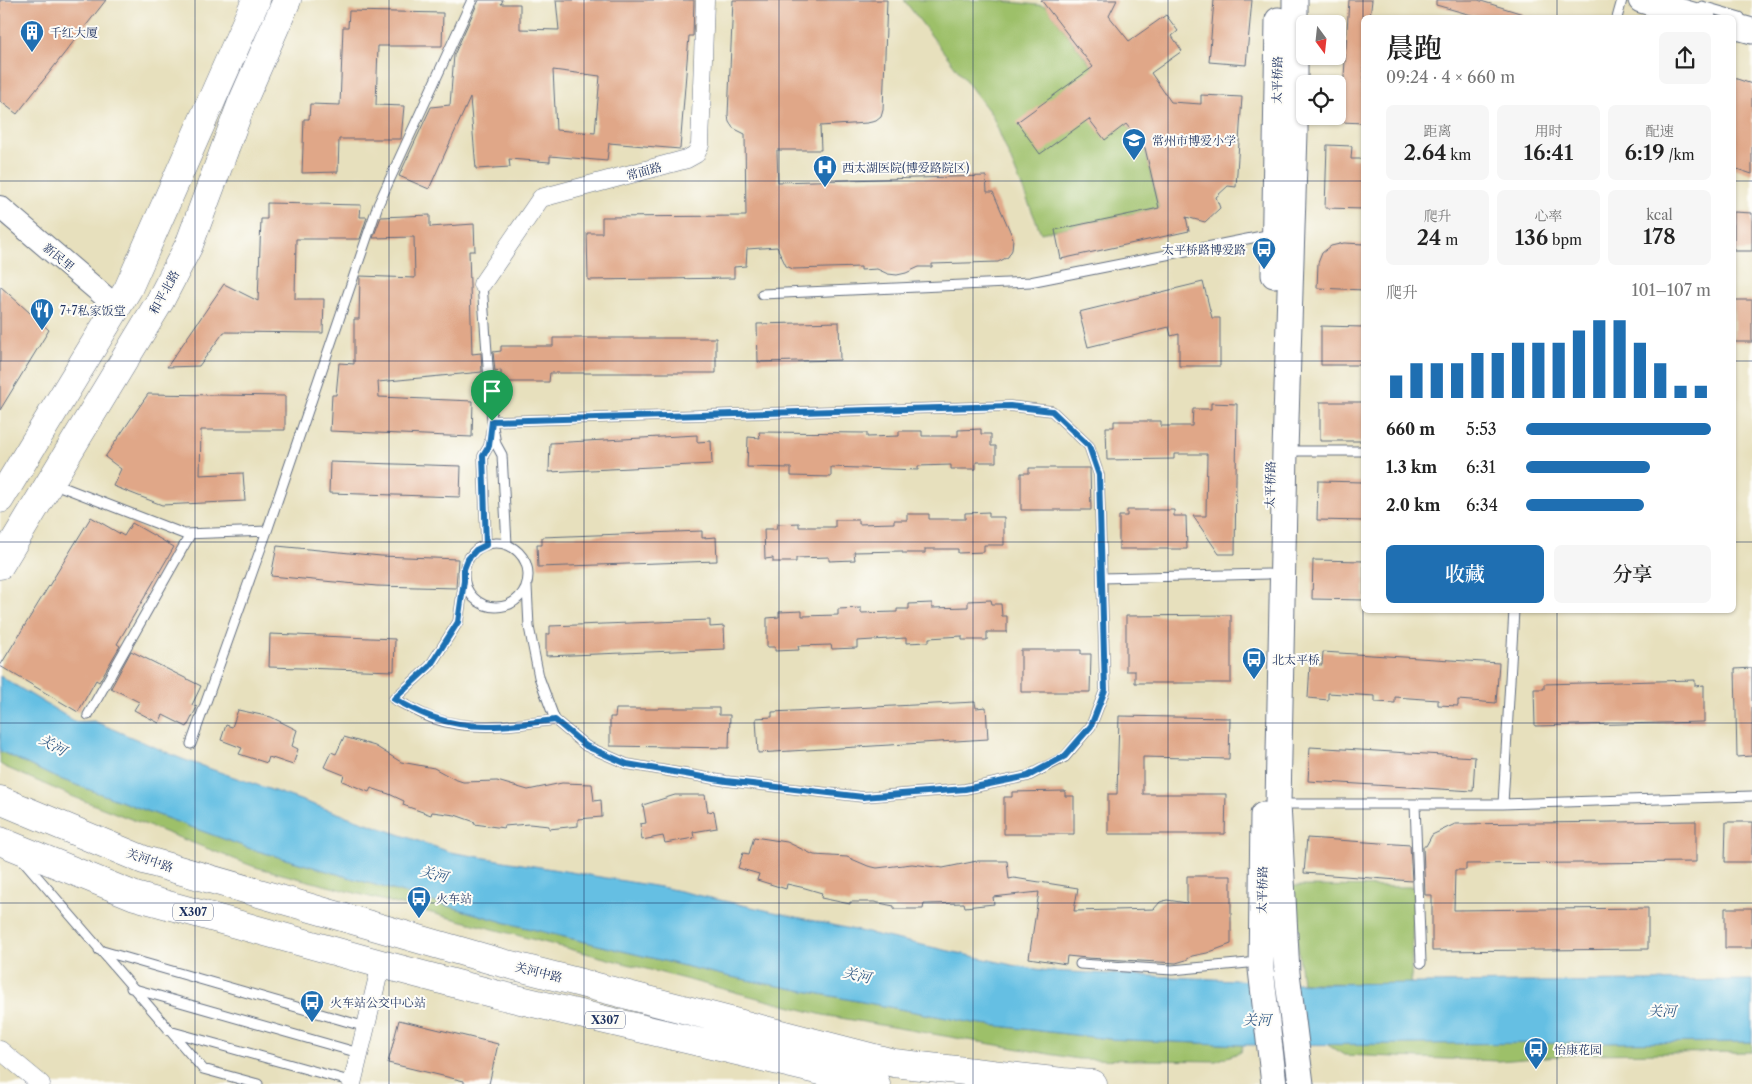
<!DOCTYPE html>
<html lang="zh">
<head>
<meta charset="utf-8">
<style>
	:root { --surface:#fff; --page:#f6f6f6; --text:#222; --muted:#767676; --accent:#1f6fb2 }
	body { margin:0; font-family:"Libre Caslon Text","Noto Serif SC",serif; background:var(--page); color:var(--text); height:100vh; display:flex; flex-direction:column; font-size:19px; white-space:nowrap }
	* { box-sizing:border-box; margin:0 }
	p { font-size:16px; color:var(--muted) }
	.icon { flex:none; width:28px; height:28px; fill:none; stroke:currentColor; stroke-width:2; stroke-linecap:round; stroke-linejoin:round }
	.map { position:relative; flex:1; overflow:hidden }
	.sheet { position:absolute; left:1361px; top:15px; width:375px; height:598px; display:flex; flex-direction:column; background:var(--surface); border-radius:8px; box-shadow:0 1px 4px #0004 }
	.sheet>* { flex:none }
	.needle { width:32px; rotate:165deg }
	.tools { position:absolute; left:1296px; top:15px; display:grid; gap:10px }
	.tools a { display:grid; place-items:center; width:50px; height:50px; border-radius:8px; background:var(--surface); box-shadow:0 1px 4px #0004; font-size:25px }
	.pin { position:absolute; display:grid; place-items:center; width:42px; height:42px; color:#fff; margin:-51px -21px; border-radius:50% 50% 50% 0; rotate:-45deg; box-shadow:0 0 5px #0007 }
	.pin .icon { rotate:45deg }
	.round { display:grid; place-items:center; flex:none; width:52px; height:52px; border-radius:8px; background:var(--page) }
	.overview { display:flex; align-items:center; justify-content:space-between; height:85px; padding:0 25px }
	h1 { font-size:28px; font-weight:600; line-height:38px }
	.metrics { display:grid; grid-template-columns:repeat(3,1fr); gap:8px; height:85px; padding:5px 25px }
	.metrics div { display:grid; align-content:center; border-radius:8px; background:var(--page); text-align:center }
	.metrics b { font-size:21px; font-weight:600 }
	.metrics small { font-size:14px; font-weight:400 }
	.metrics p { font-size:14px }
	.chart { height:140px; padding:10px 25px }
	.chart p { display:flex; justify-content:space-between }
	.chart svg { width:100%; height:90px; margin-top:5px; stroke:var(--accent); stroke-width:6 }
	.button { display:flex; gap:10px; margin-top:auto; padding:10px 25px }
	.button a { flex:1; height:58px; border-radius:8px; background:var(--accent); color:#fff; font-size:20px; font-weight:600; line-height:58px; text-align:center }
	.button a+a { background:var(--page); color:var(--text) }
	ul { padding:0 25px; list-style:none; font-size:16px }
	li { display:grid; grid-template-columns:80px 60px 1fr; align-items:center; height:38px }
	li i { height:12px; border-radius:6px; background:var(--accent) }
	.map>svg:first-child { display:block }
	.green { fill:#9dc069; stroke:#5c7864 }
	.water { fill:#65bfe3; stroke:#4077a0 }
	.building { fill:#e0a788; fill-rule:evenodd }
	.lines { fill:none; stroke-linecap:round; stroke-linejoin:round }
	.service-casing { stroke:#626d7f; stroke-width:11 }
	.minor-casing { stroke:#626d7f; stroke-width:19 }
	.tertiary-casing { stroke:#626d7f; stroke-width:24 }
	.secondary-casing { stroke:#626d7f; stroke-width:27 }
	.primary-casing { stroke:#626d7f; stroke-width:29 }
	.service { stroke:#fff; stroke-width:9 }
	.minor { stroke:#fff; stroke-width:18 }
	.tertiary { stroke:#fff; stroke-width:22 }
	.secondary { stroke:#fff; stroke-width:25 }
	.primary { stroke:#fff; stroke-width:28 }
	.route-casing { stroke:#fff; stroke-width:10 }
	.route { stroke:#1f6fb2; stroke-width:6 }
	.grid { fill:none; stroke:#1b2f5e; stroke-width:1; stroke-opacity:0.55 }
	.labels { text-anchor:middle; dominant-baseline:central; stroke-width:4; stroke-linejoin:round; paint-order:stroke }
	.shield { fill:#fdfcf7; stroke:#5f6c8c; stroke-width:1 }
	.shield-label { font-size:11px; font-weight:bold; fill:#1b2f5e }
	.poi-label { font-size:12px; fill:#1b2f5e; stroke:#fdfcf7; text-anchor:start }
	.street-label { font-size:12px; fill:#1b2f5e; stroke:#fdfcf7 }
	.water-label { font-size:14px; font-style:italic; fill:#315a86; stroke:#fdfcf7 }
</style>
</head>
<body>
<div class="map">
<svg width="1752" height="1084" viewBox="0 0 1752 1084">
	<rect width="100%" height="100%" fill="#fdfcf7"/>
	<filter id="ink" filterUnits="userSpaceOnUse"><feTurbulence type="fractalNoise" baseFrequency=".02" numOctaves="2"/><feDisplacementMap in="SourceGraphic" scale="10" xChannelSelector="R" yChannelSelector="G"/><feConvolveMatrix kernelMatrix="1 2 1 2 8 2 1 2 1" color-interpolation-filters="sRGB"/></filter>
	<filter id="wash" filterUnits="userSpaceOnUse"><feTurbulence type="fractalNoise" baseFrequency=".0096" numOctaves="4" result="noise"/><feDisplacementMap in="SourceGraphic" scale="20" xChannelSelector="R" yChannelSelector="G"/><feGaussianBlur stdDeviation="1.12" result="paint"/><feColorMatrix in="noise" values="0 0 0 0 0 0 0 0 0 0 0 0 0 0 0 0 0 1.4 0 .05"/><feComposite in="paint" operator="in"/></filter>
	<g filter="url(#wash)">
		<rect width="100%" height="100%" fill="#e7e0bd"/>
		<path class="green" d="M904 0H994L1046 6 1093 68 1126 124 1145 148 1159 208 1041 233 992 115Z
			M0 751 52 776 251 849 507 923 726 976 973 1023 1109 1039 1243 1045 1241 1052 1216 1061 1078 1059 823 1015 255 867 74 797 5 767 0 764Z
			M1291 886 1414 887 1411 984 1302 983Z
			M1752 1042V1052L1583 1054 1499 1061 1344 1055 1326 1044Z"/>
		<path class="water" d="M0 676 76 722 94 721 182 759 450 852 666 888 1012 965 1048 971 1317 984 1752 980V1042L1243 1045 1109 1039 973 1023 726 976 507 923 251 849 52 776 0 751Z"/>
		<g id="blocks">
			<path class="building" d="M0 0H106L17 114 0 101Z
				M479 0H503L501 4H520V29L559 30 556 0H694L693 36H689L680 149 609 143 607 161 550 156V162L509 159 510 167 476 169 470 98 429 189 399 176 431 107 450 105 454 55ZM553 70 600 76 595 133 556 130Z
				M733 0H887L883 110 881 117 876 121 867 123 820 126 821 150H777L778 182 986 176 987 192H993L1013 238 1012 250 1008 257 998 262 932 264V267H919L906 273 897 275 888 274 877 269 861 270V267L793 269 786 266 777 247 747 249 746 266 734 267V278L588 280 587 233H602V217L746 216 745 134 733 128 729 122 728 115Z
				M1041 0H1117L1109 16 1129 41 1166 15 1178 31 1172 36 1182 51 1151 73 1171 102 1201 104V95L1242 97 1236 187 1228 186 1216 197 1220 208 1205 222 1186 217 1189 231 1061 259 1055 230 1159 208 1145 148 1126 124 1105 140 1089 119 1040 154 1017 122 1093 67Z
				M1214 0H1252L1246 65 1209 62Z
				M1349 0H1372L1370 18H1364V123L1341 122Z
				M1436 0H1478L1523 14V18H1482L1436 5Z
				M349 11 443 13 442 46H378L376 105 404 106 401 139H339L338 172 302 173 304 119H309L310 104 340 105 343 27H348Z
				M1734 78 1752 84V174L1734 168Z
				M1327 145 1352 146 1351 159H1364V209L1325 208Z
				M267 203 361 205 360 217H367L360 239H296L295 299H324L323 333 224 332 199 366 167 367 224 284 258 301 261 219H267Z
				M1734 212 1752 213V251H1734Z
				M430 215V227L474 224 475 251H469L472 354 481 353 482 372 378 382 379 397 473 401 472 437 330 431 332 395H336L339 363 354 364V319H359L360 276 415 278 414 237 373 238 381 217Z
				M1344 243 1364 244V290L1317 288 1318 263 1322 253 1331 246Z
				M1203 282 1212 318H1220V366H1179V334L1171 336 1169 327 1088 347 1079 312Z
				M0 286 49 330 0 410Z
				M1734 300H1752V342H1734Z
				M839 322 840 360 758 362 757 324Z
				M1321 326 1364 327V365H1321Z
				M553 338H716V373H550L549 382H501V370L495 371 493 352 501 351V346H553Z
				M148 394 285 396V430H201L200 475 243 473 245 501 162 505 113 486 121 469 105 457Z
				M1320 402H1364V441H1320Z
				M1211 403 1237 404 1235 554H1219L1193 516H1206L1207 454H1174V459L1107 460 1106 427H1114V421H1161V426H1192L1193 409H1211Z
				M981 429V434H991V446H996V462H976V469H951V465L918 466V470L831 467V477L791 476V468L747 467 748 437 760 438 759 432 867 433V437L899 436V431H922V436H958V430Z
				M697 435V442L711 441 712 464 549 472 550 443Z
				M330 462 461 466 460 497 329 493Z
				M1029 468H1090L1091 510H1021V473H1029Z
				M1318 481 1364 482V521L1317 520Z
				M1127 510H1174V516H1186L1187 549H1119V516H1127Z
				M989 512V517H1004V545H984V552L958 553V549H925V553H902V551L854 552 855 560 829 561V557L796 558V562H773V558L765 559 764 529H776L777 524 799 523V527H835V520H859V524L894 523V520H907V514H929V519H965V513Z
				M91 517 124 536 132 523 174 547 117 644 120 646 99 682 96 680 78 712 0 666Z
				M702 531V538L716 537 717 561 538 567 537 545H542V537Z
				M277 546 381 556 458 559 456 588 377 586 271 576Z
				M1313 560 1364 561V600L1312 599Z
				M991 600 992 604H1001L1002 616H1007V632H987V640H962V636L929 638V642L906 643V638L857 641V648L832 649 831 645 798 646 799 650 775 651V647H767V618L779 617V612L802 611V616L838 615V609L861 608V613L897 612V609H909V604L932 603V608L968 607V601Z
				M1231 615V683H1135V671H1126V616Z
				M710 620V627L724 626 725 649 546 656V634H550V626Z
				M270 634 395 639 394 671 269 667Z
				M1021 650H1081V654H1091L1090 692H1021Z
				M131 651 201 686 192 705 197 707 187 727 163 715 159 723 134 710 139 702 111 688Z
				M1323 652 1499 663 1496 703 1458 700V706L1438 705V700L1395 697V703L1375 702V696L1328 693V700L1308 698 1310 664 1322 665Z
				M1752 668V756L1737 757 1735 669Z
				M1695 680V686L1704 685V722L1535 726 1534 689H1544V684Z
				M975 702 976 708 986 707 988 739 758 753 756 718 772 717V712Z
				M659 708H719V715H730L729 748 610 746V717H615L616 709H659Z
				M238 710 271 717 297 730 292 746 298 749 293 765 269 757 267 763 239 754 242 748 221 740 226 725 232 727Z
				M1119 716 1230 718 1229 759 1143 757V794H1226L1225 834H1108V794H1117Z
				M344 737 375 746 401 762 434 768 454 779 463 782 497 781 528 790 562 783 592 784 594 801 601 800 602 817 578 819V826L549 829V826L529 824 504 826V828L474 824 475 822 455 815 432 812 431 815 403 805 404 801 389 794 371 788 369 792 342 781 344 775 324 767 331 752 336 754Z
				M1310 747 1475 757 1473 791 1308 781Z
				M1065 791V796H1074V834H1004V797H1012V792Z
				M675 795H705L708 812 714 811 717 828 693 832 694 838 665 843 663 836 642 840 640 824 646 823 643 805Z
				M1696 821V862L1466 864V870H1455L1454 910 1648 908V949L1432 951V895H1425L1423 846H1426L1432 835 1455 824Z
				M1726 822H1752V862H1725Z
				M754 837 787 842 814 855 847 857 868 866 877 868 912 864 943 868 977 861H1007L1009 879 1014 878 1078 888 1074 911 1154 909 1160 902 1167 900 1187 903V876H1231V944L1207 953 1192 956 1186 960 1176 963 1087 958 1067 956 1066 964 1029 958 1039 892 993 897 994 904 965 907 964 903 924 904 923 909H894V906L874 902H850V904L821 898 822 893 805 888 787 884 786 889 757 880 759 874 738 868 743 853 749 854Z
				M1307 838 1410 845 1412 881 1304 873Z
				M1725 908H1752V948H1725Z
				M399 1020 498 1044 489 1084H464V1081L388 1063Z"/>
		</g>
	</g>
	<g filter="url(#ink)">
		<use href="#blocks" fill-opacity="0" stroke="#626d7f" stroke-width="1"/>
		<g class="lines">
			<g class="service-casing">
				<path id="service" d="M1702 6 1740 17
					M1617 18 1622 0
					M482 284 492 421 496 444 502 455 507 544
					M762 294 1030 282 1272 234
					M492 421 1010 406 1052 411 1089 446 1099 475 1105 690 1091 726 1065 757 1028 776 965 789 863 797 726 781 627 764 586 746 555 720 539 677 529 627 527 586
					M1287 451H1364
					M52 483 184 534 267 531
					M464 575a32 32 0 1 1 64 0a32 32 0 1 1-64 0Z
					M486 545 483 456 489 446 491 431
					M1102 578 1268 574
					M464 581 458 622 430 666 394 699C406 705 419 713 432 718 472 732 515 725 555 720
					M88 715 190 535
					M191 744 267 531 378 205 472 0
					M1280 804H1503L1752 796
					M1415 804 1421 963
					M1503 804 1514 610
					M22 859 203 1069 258 1084
					M99 950 366 1027
					M1080 964 1172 970 1259 962
					M131 988 359 1053
					M169 1031 353 1082"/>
			</g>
			<g class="minor-casing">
				<path id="minor" d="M482 284 541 198 687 159 696 154 700 145 705 0
					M0 1050 41 1084
					M352 1084 381 964"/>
			</g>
			<g class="tertiary-casing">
				<path id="tertiary" d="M0 207 117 307"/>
			</g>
			<g class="secondary-casing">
				<path id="secondary" d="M1295 0V132L1285 451 1278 804 1287 973 1301 1084
					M1641 0 1703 18
					M1734 26 1752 31
					M1274 275 1278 20
					M1263 815 1261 969 1274 1084"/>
			</g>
			<g class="primary-casing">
				<path id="primary" d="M0 499 128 289 256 0
					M0 565 160 301 189 245 241 105 287 0
					M0 800 144 860 495 961 894 1063 1063 1082 1093 1084
					M0 841 135 896 381 964 495 994 876 1084"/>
			</g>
			<use href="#service" class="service"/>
			<use href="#minor" class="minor"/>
			<use href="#tertiary" class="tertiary"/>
			<use href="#secondary" class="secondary"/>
			<use href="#primary" class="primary"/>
		</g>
	</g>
	<g class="lines" filter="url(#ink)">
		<g class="route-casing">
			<path id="route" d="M1010 406 1052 411 1089 446 1099 475 1105 690 1091 726 1065 756 1028 776 965 789 863 797 726 781 627 764 586 746 555 720C515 725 472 732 432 717 419 713 406 705 394 699L430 666 458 622 464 581V569L468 559 476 550 486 545 483 456 489 446 492 421Z"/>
		</g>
		<use href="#route" class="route"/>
	</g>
	<path class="grid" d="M195 0V1084M389 0V1084M584 0V1084M779 0V1084M973 0V1084M1168 0V1084M1363 0V1084M1557 0V18M0 181H1364M1734 181H1752M0 361H1364M1734 361H1752M0 542H1364M1734 542H1752M1557 610V1084M0 723H1752M0 903H1752"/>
	<defs>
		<g id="building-pin" transform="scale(1.25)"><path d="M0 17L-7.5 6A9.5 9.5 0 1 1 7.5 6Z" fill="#1f6fb2" stroke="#fdfcf7"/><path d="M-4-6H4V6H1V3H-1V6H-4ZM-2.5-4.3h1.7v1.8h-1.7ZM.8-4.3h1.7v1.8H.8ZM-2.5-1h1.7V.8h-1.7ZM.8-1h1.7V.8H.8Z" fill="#fff"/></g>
		<g id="school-pin" transform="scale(1.25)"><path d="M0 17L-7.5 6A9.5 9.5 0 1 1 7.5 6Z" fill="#1f6fb2" stroke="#fdfcf7"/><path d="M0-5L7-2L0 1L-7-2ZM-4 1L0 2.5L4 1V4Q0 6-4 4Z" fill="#fff"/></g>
		<g id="hospital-pin" transform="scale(1.25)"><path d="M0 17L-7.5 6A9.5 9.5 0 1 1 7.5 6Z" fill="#1f6fb2" stroke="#fdfcf7"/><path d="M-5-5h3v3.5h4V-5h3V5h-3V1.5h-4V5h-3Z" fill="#fff"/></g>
		<g id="bus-pin" transform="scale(1.25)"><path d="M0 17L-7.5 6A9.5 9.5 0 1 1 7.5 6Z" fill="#1f6fb2" stroke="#fdfcf7"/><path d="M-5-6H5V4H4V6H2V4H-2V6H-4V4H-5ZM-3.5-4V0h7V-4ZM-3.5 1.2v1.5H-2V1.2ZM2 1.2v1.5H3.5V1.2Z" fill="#fff"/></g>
		<g id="restaurant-pin" transform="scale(1.25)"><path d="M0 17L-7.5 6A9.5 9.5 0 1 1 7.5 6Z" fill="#1f6fb2" stroke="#fdfcf7"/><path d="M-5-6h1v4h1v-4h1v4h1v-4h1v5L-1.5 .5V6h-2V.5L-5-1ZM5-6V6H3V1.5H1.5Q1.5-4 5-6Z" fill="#fff"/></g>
	</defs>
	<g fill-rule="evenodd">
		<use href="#building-pin" x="32" y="32"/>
		<use href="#school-pin" x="1134" y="140"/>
		<use href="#hospital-pin" x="825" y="167"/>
		<use href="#bus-pin" x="1264" y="249"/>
		<use href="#restaurant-pin" x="42" y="310"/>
		<use href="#bus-pin" x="1254" y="659"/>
		<use href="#bus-pin" x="419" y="898"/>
		<use href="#bus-pin" x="312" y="1002"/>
		<use href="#bus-pin" x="1536" y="1049"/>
	</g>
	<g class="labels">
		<g class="shield">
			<rect x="173" y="903.5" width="40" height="17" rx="4"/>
			<rect x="585" y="1011.5" width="40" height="17" rx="4"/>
		</g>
		<g class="shield-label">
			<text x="193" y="912">X307</text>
			<text x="605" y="1020">X307</text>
		</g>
		<g class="poi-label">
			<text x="50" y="32">千红大厦</text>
			<text x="1152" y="140">常州市博爱小学</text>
			<text x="842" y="167">西太湖医院(博爱路院区)</text>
			<text x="1246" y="249" text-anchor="end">太平桥路博爱路</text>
			<text x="60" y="310">7+7私家饭堂</text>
			<text x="1272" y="659">北太平桥</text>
			<text x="436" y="898">火车站</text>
			<text x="330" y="1002">火车站公交中心站</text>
			<text x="1554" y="1049">怡康花园</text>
		</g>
		<g class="street-label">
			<text transform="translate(1277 80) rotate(-89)">太平桥路</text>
			<text transform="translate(644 171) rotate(-15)">常面路</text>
			<text transform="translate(59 257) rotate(40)">新民里</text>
			<text transform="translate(164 292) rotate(-61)">和平北路</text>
			<text transform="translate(1270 485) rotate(-89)">太平桥路</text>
			<text transform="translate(150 860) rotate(19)">关河中路</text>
			<text transform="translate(1262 890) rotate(-89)">太平桥路</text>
			<text transform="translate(539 972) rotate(14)">关河中路</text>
		</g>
		<g class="water-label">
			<text transform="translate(53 745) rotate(29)">关河</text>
			<text transform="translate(434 874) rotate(14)">关河</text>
			<text transform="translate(857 975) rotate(12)">关河</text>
			<text transform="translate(1662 1011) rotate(1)">关河</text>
			<text x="1257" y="1020">关河</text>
		</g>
	</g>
</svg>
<div class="tools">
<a><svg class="needle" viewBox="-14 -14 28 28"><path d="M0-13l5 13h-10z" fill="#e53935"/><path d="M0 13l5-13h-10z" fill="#767676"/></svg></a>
<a><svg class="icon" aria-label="locate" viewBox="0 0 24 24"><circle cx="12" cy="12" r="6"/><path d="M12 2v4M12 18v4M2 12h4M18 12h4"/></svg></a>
</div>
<div class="pin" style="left:492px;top:421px;background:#1e9e55"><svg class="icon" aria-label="arrive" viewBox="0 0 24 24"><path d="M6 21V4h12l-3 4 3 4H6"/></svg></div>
<section class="sheet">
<div class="overview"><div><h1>晨跑</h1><p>09:24 · 4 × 660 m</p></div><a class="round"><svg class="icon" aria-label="share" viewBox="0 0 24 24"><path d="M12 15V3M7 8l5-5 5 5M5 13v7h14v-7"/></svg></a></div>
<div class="metrics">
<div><p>距离</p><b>2.64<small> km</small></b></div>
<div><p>用时</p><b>16:41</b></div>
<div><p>配速</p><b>6:19<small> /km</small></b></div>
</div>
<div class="metrics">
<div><p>爬升</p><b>24<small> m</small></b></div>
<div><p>心率</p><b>136<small> bpm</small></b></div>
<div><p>kcal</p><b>178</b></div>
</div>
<div class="chart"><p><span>爬升</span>101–107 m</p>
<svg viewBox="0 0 160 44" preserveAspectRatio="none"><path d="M5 44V33M15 44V27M25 44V27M35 44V27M45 44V22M55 44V22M65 44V17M75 44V17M85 44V17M95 44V11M105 44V6M115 44V6M125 44V17M135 44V27M145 44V38M155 44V38"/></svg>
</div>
<ul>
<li><b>660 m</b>5:53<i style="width:100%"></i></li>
<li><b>1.3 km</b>6:31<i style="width:67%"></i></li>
<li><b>2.0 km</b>6:34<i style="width:64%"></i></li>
</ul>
<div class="button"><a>收藏</a><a>分享</a></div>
</section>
</div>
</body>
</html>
